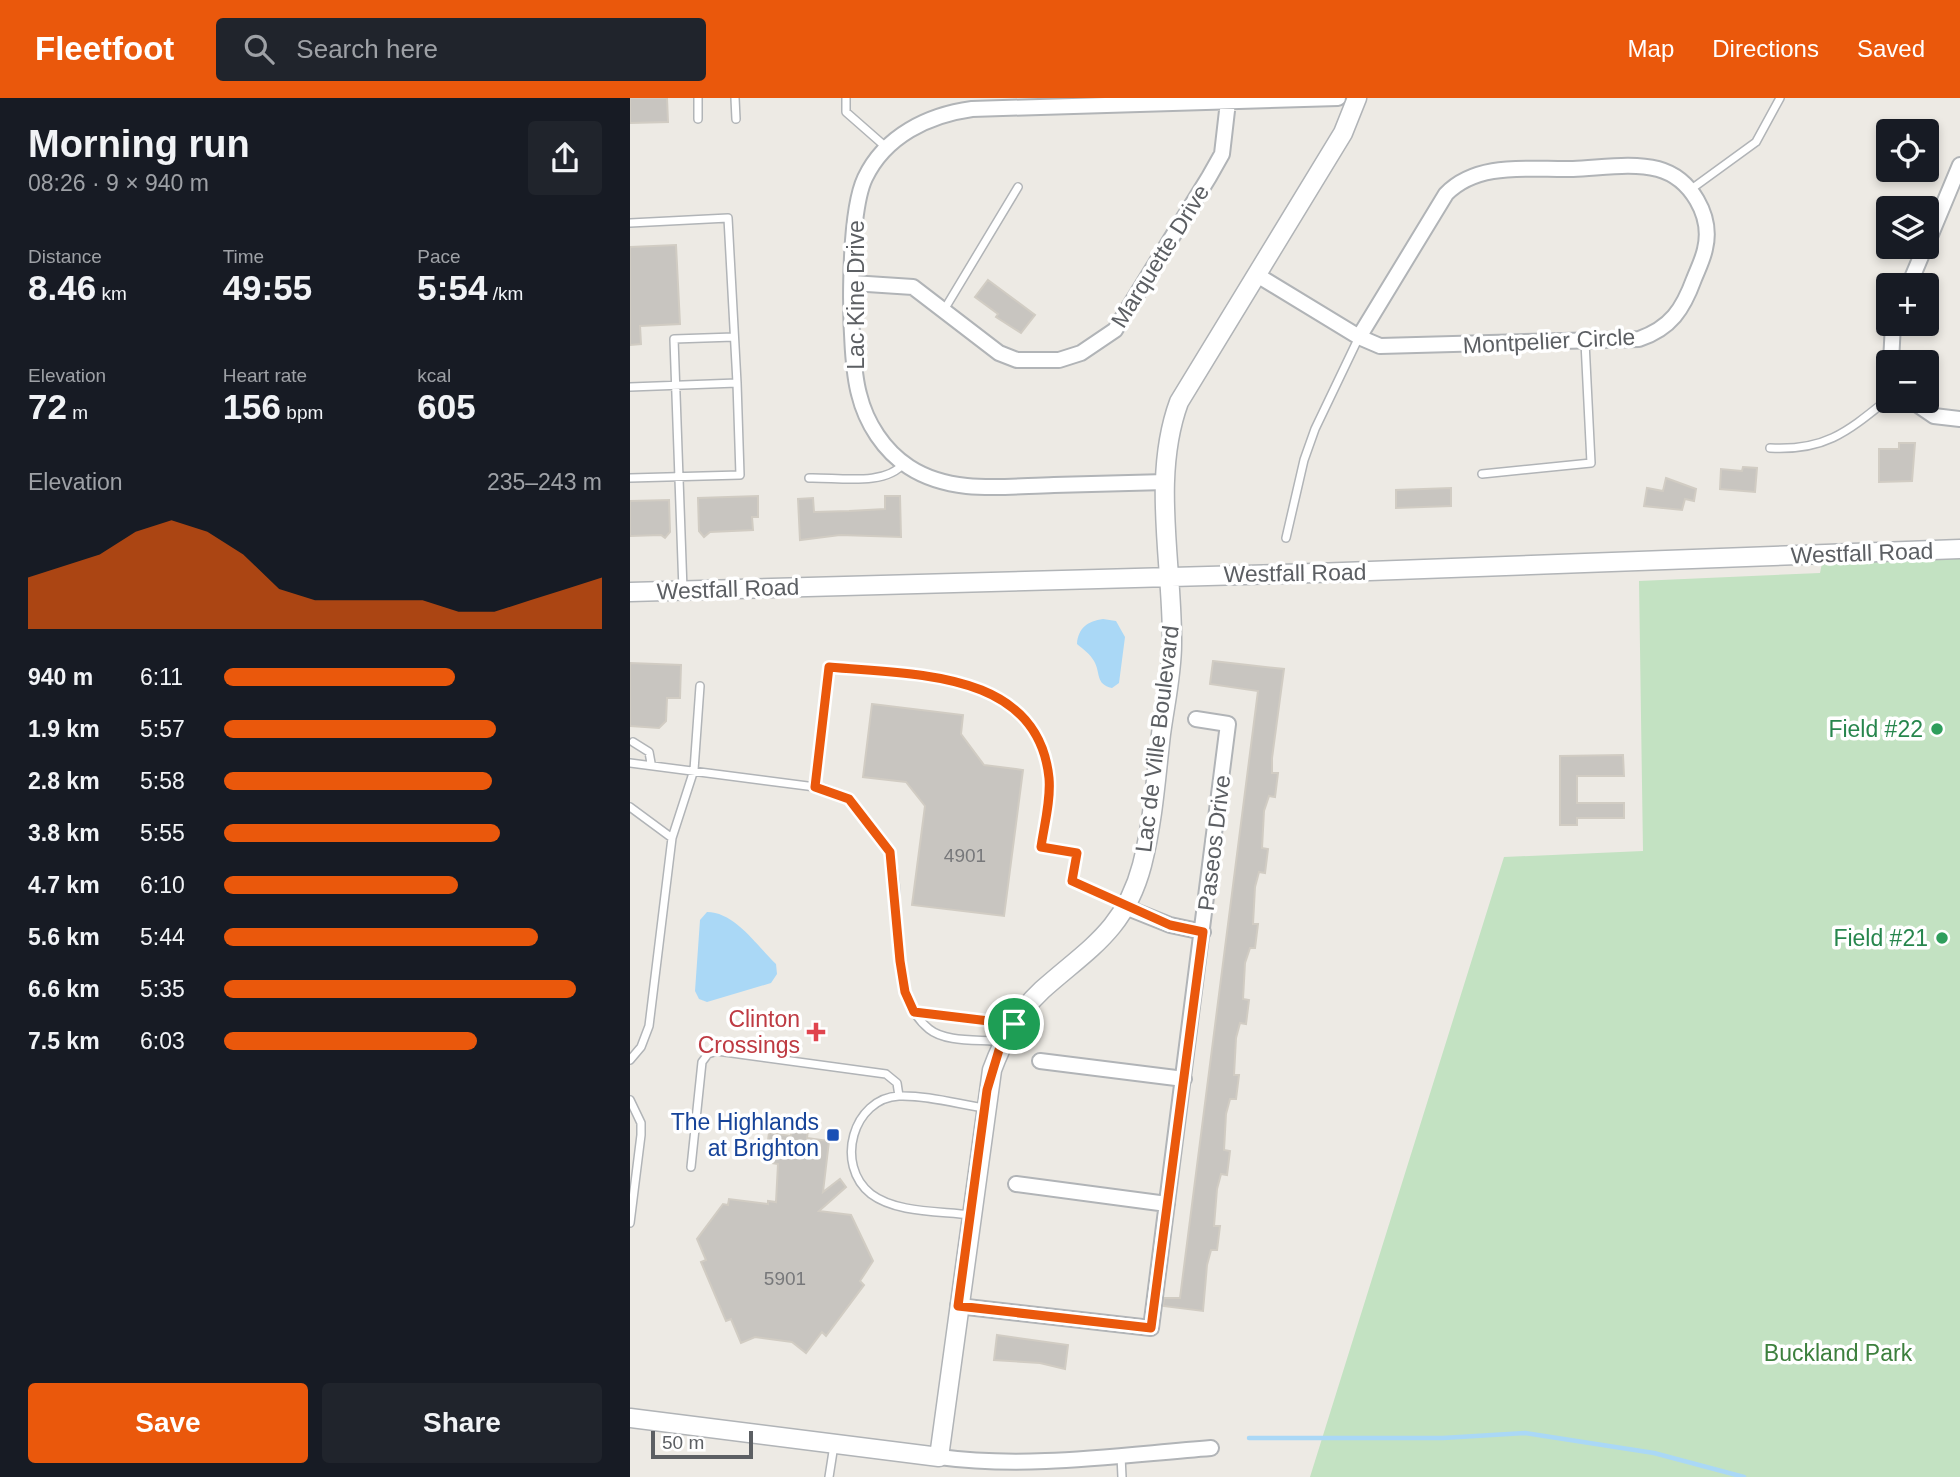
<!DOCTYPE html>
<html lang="en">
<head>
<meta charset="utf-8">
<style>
	:root { --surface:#171b24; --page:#20242c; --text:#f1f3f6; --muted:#9ea1a6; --accent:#ea580c }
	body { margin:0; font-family:Arial,sans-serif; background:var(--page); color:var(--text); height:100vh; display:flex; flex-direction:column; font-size:26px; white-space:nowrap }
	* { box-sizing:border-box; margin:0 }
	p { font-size:23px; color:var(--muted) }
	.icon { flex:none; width:38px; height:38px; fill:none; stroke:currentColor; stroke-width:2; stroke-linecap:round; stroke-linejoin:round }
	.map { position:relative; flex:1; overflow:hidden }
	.panel { display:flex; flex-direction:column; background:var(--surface); width:630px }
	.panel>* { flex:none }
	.controls { position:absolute; left:1246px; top:21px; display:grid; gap:14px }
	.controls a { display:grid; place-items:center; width:63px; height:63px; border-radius:7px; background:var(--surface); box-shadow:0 4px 10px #0003; font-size:35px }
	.scale { position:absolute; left:21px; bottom:18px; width:102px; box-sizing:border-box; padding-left:7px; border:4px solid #5c5f63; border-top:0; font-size:19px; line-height:24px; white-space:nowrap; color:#5c5f63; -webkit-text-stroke:5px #fff; paint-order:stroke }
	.pin { position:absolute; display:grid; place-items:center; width:60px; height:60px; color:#fff; margin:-30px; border:4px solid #fff; border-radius:50%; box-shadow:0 2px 7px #0007 }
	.round { display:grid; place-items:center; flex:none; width:74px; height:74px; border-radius:7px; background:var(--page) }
	.summary { display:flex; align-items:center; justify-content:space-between; height:119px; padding:0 28px }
	h1 { font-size:38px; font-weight:700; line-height:52px }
	.stats { display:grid; grid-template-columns:repeat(3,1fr); gap:10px; height:119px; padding:7px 28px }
	.stats div { display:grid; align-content:center }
	.stats b { font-size:35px; font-weight:700 }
	.stats small { font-size:19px; font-weight:400 }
	.stats p { font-size:19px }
	.chart { height:196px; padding:14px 28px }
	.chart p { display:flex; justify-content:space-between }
	.chart svg { width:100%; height:126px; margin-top:7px; fill:var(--accent); opacity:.7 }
	.button { display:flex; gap:14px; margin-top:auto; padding:14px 28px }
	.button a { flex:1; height:80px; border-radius:7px; background:var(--accent); color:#fff; font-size:28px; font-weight:700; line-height:80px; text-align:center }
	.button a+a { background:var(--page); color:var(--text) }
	ul { padding:0 28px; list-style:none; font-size:23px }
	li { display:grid; grid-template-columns:112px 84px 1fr; align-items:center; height:52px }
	li i { height:18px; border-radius:9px; background:var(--accent) }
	header { display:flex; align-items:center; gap:42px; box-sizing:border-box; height:98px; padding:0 35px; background:var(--accent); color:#fff }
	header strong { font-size:33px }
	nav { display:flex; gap:38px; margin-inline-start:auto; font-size:24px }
	.search { width:490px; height:63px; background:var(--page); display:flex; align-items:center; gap:18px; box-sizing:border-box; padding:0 24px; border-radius:7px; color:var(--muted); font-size:26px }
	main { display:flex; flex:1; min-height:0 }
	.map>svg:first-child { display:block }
	.green { fill:#c3e2c2 }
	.water { fill:#aad8f6 }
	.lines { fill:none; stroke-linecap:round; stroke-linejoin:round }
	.stream { stroke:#aad8f6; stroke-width:4.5 }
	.building { fill:#c8c5c0; stroke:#d1ccc3; stroke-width:2 }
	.service-casing { stroke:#b1b4b7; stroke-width:10 }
	.minor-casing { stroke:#b1b4b7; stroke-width:18 }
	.tertiary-casing { stroke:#b1b4b7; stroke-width:21 }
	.service { stroke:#fff; stroke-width:7 }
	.minor { stroke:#fff; stroke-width:14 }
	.tertiary { stroke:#fff; stroke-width:18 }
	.route-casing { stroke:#fff; stroke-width:14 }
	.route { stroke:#ea580c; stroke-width:9 }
	.leisure-dot { fill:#2e9e5b; stroke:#fff; stroke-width:2.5 }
	.health-dot { fill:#e0444e; stroke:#fff; stroke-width:2.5 }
	.transit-dot { fill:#1a4fb4; stroke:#fff; stroke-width:2.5 }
	.labels { text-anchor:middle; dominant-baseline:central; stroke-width:7; stroke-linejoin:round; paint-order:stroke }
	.number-label { font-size:19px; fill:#77787a }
	.street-label { font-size:23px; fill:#5c5f63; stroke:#fff }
	.leisure-label { font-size:23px; fill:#27864d; stroke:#fff; text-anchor:end }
	.health-label { font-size:23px; fill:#be3a42; stroke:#fff; text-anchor:end }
	.transit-label { font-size:23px; fill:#164399; stroke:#fff; text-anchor:end }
	.park-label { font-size:23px; fill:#3d803e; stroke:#fff }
</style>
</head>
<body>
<header>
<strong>Fleetfoot</strong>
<div class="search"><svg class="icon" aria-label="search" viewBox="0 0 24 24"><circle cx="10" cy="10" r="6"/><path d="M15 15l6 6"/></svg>Search here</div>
<nav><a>Map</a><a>Directions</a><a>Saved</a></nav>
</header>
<main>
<section class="panel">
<div class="summary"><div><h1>Morning run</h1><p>08:26 · 9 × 940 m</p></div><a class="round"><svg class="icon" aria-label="share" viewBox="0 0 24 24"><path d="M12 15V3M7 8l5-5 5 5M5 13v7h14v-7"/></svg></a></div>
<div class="stats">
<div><p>Distance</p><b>8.46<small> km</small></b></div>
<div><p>Time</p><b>49:55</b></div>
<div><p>Pace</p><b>5:54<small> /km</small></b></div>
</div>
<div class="stats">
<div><p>Elevation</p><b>72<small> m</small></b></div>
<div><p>Heart rate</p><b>156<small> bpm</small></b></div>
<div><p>kcal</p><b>605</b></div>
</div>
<div class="chart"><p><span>Elevation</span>235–243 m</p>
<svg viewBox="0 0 160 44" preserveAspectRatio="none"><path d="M0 44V26L10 22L20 18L30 10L40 6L50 10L60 18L70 30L80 34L90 34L100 34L110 34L120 38L130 38L140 34L150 30L160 26V44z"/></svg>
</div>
<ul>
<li><b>940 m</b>6:11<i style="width:61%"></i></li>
<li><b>1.9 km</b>5:57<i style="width:72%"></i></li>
<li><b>2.8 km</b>5:58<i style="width:71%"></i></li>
<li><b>3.8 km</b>5:55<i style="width:73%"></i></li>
<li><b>4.7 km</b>6:10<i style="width:62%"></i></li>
<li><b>5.6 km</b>5:44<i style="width:83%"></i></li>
<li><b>6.6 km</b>5:35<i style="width:93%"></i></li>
<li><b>7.5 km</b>6:03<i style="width:67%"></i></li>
</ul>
<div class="button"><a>Save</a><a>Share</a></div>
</section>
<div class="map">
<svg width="1330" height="1379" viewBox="0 0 1330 1379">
	<rect width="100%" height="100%" fill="#edeae4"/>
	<path class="green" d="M1330 460V1379H680L874 759 1013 753 1009 483 1190 475 1192 465Z"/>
	<path class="water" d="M473 521 486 523 495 539 489 585 482 590C465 586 471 575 464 563 460 556 453 551 447 546 448 530 458 523 473 521Z
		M77 814C105 814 127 848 146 866L147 876 141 885 77 904 69 901 65 893 70 822Z"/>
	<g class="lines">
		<path class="stream" d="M619 1340H813L895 1335 1024 1355 1114 1379"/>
	</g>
	<path class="building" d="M0 0H37L38 24 0 25Z
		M46 147 50 226 10 228 11 246 0 247V149Z
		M358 182 405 217 391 235 366 219 368 216 345 199Z
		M1269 345H1285L1282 383 1249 384V351H1269Z
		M1113 369 1127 370 1125 394 1090 391 1091 371 1112 373Z
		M1036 380 1066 391 1064 403 1055 401 1052 412 1014 408 1017 390 1033 393Z
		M821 390V408L766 410V392Z
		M128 398V419H122L123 432 80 434 74 439 69 433 68 400Z
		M255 398H270L271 439 210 437 170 442 168 401 183 400 184 414 219 413 255 411Z
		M39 402 40 434 35 440 31 437 0 438V403Z
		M583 563 654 571 642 660V675H648L645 699 639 698 634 713 632 750 638 751 635 775 629 774 625 789 623 826H628L625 850H620L615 865 613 901 619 902 616 926 610 925 606 940 604 977H609L606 1001H600L596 1016 594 1052 600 1053 597 1077 591 1076 587 1091 584 1128H590L587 1152H581L577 1167 573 1213 533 1208 534 1200H550L628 593 580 586Z
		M0 565 51 567 50 600H37L36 623 29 630 0 628Z
		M242 606 333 617 331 636 354 667 393 672 374 818 282 807 295 708 276 684 233 679Z
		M993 657 994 678H947V705H994V720H947V727H930V658Z
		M162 1030 178 1032 177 1040 199 1043 193 1094 210 1081 216 1089 189 1113 221 1117 243 1163 230 1183 234 1187 196 1238 192 1234 176 1255 162 1244 125 1239 111 1245 101 1221 96 1223 71 1164 76 1162 67 1141 93 1106 98 1107 99 1101 138 1106V1103L146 1104 148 1066 135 1064 139 1035 161 1038Z
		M367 1237 438 1247 435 1271 410 1265 364 1262Z"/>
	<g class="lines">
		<g class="service-casing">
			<path id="service" d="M68 0V21
				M105 0 106 21
				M216 0V14L257 50
				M1060 92 1126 44 1150 0
				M0 125 98 120 107 285 0 289
				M314 212 388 89
				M1140 350C1195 353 1217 334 1258 301
				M852 376 961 365 955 244
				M0 380 110 377 107 285
				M179 380C207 379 255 389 274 365
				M656 440 674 362 685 331 729 239
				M53 492 44 241 104 239
				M3 644 19 654 21 665
				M0 665 193 690C201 693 210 696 218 700 225 705 257 747 260 756 275 806 253 894 299 931 316 945 351 941 372 944
				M185 689 199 569C282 577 408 571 419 680 421 702 414 728 411 749L447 756 442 783 494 808
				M0 709 42 740
				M285 914 384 926
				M0 962 11 949 19 928 42 740 64 672 70 588
				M0 1002 11 1025V1037L0 1125
				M61 1069 72 964 78 956 87 953 256 976 267 985 269 998
				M340 1117C310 1113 266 1115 241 1096 204 1067 223 1000 269 998 296 997 328 1006 354 1010
				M491 1358 492 1379
				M199 1379 204 1347"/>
		</g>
		<g class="minor-casing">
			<path id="minor" d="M1297 146 1330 67
				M627 177 729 239 750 248 1009 241C1041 230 1053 211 1064 181 1068 171 1073 161 1075 151 1083 118 1061 80 1028 71 1002 64 970 70 943 71 900 72 848 63 816 96L729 239
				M222 185 283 189 369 255 387 262H429L451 255 485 232 579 79 592 56 598 4
				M1279 187 1295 149
				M1261 264 1263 226
				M1282 303 1304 318 1330 321
				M536 384C499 385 462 386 424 387 376 388 322 397 279 369 254 353 236 325 229 296 218 256 217 118 235 80 255 38 298 17 342 11L708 0
				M495 809 540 827 573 834
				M410 963 554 981
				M386 1086 537 1106
				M328 1208 521 1230 598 626 566 621
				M309 1359C399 1371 490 1357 581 1350"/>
		</g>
		<g class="tertiary-casing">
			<path id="tertiary" d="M0 494 685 475 1330 451
				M0 1320 309 1359 362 972C373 942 388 914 412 892 458 851 495 832 512 767 523 724 526 679 531 636 535 606 542 576 542 546 543 467 521 380 549 304L713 35 727 0"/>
		</g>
		<use href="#service" class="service"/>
		<use href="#minor" class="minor"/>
		<use href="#tertiary" class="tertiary"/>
	</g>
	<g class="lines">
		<g class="route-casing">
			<path id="route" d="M199 569C282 577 408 571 419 680 421 702 414 728 411 749L447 755 442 783 540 827 573 834 521 1230 328 1208 357 992 369 952 384 926 284 914 275 894 270 863 260 754 219 701 185 689Z"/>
		</g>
		<use href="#route" class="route"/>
	</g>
	<g class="leisure-dot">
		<circle cx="1307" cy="631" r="7"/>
		<circle cx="1312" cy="840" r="7"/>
	</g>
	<path class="health-dot" d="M182.5 923.5h7v7h7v7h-7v7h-7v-7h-7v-7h7z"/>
	<rect class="transit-dot" x="196" y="1030" width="14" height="14" rx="3.5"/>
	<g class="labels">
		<g class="number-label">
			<text x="335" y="757">4901</text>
			<text x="155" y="1180">5901</text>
		</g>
		<g class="street-label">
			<text transform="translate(530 158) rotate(-58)">Marquette Drive</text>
			<text transform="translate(226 197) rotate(-90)">Lac Kine Drive</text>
			<text transform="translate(919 243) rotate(-3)">Montpelier Circle</text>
			<text transform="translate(1232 455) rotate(-2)">Westfall Road</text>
			<text transform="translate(665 475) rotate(-1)">Westfall Road</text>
			<text transform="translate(98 491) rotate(-2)">Westfall Road</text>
			<text transform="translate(527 641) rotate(-83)">Lac de Ville Boulevard</text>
			<text transform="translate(584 745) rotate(-83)">Paseos Drive</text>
		</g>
		<g class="leisure-label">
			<text x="1293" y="631">Field #22</text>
			<text x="1298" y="840">Field #21</text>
		</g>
		<g class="health-label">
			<text x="170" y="921">Clinton<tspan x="170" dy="26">Crossings</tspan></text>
		</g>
		<g class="transit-label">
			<text x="189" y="1024">The Highlands<tspan x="189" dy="26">at Brighton</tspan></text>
		</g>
		<g class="park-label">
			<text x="1208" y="1255">Buckland Park</text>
		</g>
	</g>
</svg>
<div class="controls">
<a><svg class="icon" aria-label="locate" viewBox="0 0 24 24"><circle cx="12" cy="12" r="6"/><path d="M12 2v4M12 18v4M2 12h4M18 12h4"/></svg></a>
<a><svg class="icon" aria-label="layers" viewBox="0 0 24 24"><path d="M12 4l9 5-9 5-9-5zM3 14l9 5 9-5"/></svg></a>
<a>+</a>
<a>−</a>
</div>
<div class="scale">50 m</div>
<div class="pin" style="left:384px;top:926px;background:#1e9e55"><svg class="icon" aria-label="arrive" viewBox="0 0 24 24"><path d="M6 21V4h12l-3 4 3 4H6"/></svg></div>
</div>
</main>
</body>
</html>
